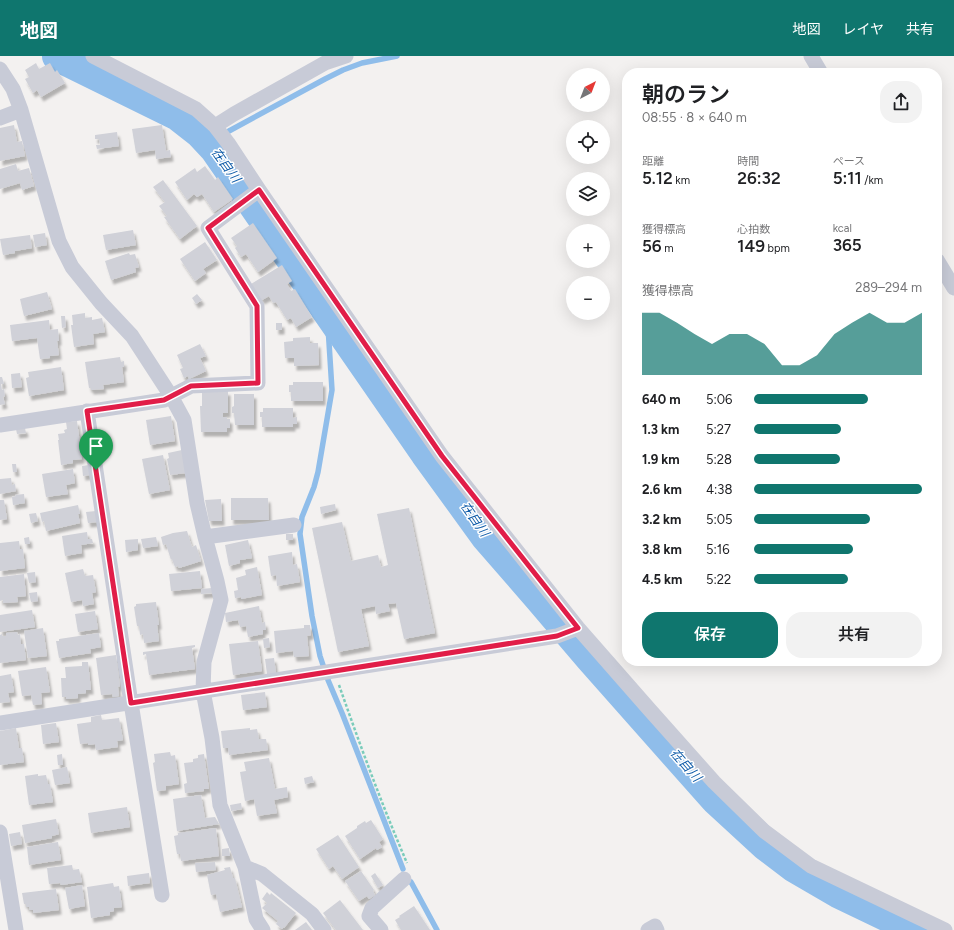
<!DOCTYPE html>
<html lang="ja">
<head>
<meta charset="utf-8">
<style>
	:root { --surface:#fff; --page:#f2f2f2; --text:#202124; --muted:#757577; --accent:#0f766e }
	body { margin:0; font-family:Figtree,"Noto Sans JP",sans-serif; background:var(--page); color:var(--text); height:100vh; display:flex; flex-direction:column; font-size:15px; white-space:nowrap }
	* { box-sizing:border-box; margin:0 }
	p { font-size:13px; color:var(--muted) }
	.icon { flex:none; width:22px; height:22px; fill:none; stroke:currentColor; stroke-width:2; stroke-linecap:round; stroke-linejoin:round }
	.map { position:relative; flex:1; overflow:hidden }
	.sheet { position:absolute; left:622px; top:12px; width:320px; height:598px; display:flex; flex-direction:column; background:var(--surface); border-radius:16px; box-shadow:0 4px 16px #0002 }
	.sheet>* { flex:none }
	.needle { width:26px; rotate:42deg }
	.buttons { position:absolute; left:566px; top:12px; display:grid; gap:8px }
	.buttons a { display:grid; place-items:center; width:44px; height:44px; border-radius:50%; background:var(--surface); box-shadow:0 4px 16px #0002; font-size:20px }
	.pin { position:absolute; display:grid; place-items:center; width:34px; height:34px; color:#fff; margin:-41px -17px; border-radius:50% 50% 50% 0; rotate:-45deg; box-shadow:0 0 4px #0007 }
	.pin .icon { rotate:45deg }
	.round { display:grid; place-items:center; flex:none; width:42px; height:42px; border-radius:16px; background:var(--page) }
	.head { display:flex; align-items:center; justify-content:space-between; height:68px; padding:0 20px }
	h1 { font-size:22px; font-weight:600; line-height:30px }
	.stats { display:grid; grid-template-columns:repeat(3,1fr); gap:6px; height:68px; padding:4px 20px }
	.stats div { display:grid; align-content:center }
	.stats b { font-size:17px; font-weight:600 }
	.stats small { font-size:11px; font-weight:400 }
	.stats p { font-size:11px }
	.chart { height:112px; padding:8px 20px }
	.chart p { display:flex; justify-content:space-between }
	.chart svg { width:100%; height:72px; margin-top:4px; fill:var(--accent); opacity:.7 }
	.action { display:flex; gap:8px; margin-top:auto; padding:8px 20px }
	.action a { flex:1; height:46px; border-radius:16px; background:var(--accent); color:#fff; font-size:16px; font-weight:600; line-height:46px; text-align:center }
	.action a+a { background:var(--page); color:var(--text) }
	ul { padding:0 20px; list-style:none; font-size:13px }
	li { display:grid; grid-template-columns:64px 48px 1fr; align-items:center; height:30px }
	li i { height:10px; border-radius:5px; background:var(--accent) }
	header { display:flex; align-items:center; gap:24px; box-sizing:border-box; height:56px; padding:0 20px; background:var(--accent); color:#fff }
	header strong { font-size:19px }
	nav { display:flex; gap:22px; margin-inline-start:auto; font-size:14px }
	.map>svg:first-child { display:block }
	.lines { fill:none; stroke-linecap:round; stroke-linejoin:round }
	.stream { stroke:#8fbdea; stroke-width:5.5 }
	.river { stroke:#8fbdea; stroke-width:32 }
	.building { fill:#d0d1d8; filter:url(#shadow) }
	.path { stroke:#7accbb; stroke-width:2.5; stroke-dasharray:3 2; stroke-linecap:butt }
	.minor { stroke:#c8cbd7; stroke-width:15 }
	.route-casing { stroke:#fff; stroke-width:8 }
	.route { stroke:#e11d48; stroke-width:5 }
	.labels { text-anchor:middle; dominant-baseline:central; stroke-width:3; stroke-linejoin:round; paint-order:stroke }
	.water-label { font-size:13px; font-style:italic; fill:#115da9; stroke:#fff }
</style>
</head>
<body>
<header>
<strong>地図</strong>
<nav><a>地図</a><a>レイヤ</a><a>共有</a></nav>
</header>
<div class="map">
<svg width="954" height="874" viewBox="0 0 954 874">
	<defs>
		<filter id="shadow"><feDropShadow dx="2.5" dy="4.5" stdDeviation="1" flood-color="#0004"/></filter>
	</defs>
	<rect width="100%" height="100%" fill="#f3f1f0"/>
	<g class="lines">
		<path class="stream" d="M229 75 325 23 343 14 362 7 397 0
			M327 255 332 334 318 416 314 431 302 461 300 478 312 560 320 600 328 624 342 657 403 813
			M411 826 437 874"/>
		<path class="river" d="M58 0 178 59 201 77 215 92 426 397 487 481 540 542 591 602 716 743 766 789 795 811 838 836 917 874"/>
	</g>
	<path class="building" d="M36 7 39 13 50 7 55 16 57 14 65 27 41 41 37 34 33 37 25 23 29 21 25 14Z
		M14 69 17 86 22 85 25 100 0 105V72Z
		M162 69 166 95 170 94 171 101 156 103 155 94 136 97 132 73Z
		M117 76 119 90 97 93 96 89H100L99 83H95V79Z
		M16 108 18 115 29 112 34 130 22 134 20 127 0 133V113Z
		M205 110 215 124 218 121 233 143 214 156 202 138 197 141 194 138 187 144 175 126 195 112 197 116Z
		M163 124 197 170 180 183 164 161 167 160 159 150 165 146 153 131Z
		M253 167 277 202 258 216 246 198 241 201 235 192 237 190 231 182Z
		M133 174 136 189 106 194 103 179Z
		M45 177 47 189 35 191 33 179Z
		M30 179 32 192 15 195V197L3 199 0 183Z
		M205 186 217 204 203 213 206 217 195 225 180 203Z
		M129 197 130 199 135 198 139 211 135 212 136 216 111 224 105 205Z
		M282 209 292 225 287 228 291 235 295 233 312 261 296 271 291 262 287 264 276 246 273 247 269 240 262 244 251 228Z
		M47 236 52 253 24 260 20 243Z
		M197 238 202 244 196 248 192 242Z
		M85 257V262L92 261V264L102 262 105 276 93 278 94 288 74 291 71 269H73L72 259Z
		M61 260H65L66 271 62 272Z
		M49 264 50 274 58 273 59 285H57L59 299 50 300V302L40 303 37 282 12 285 10 269Z
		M276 267H282V274H276Z
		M310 281V287H318L319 309 294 310V302H285L284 286 293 285V282Z
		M200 288 206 300 200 302 206 315 189 323 188 320 184 322 180 313 183 312 177 299Z
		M120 301 121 306 124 305V311H122L124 326 103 329 104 333 91 334V332H89L85 306Z
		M61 311 64 334 29 340 26 322 29 321 28 316Z
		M20 317 22 331 12 332 11 318Z
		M0 321H2L4 328H1L2 334 4 333 5 340 3 341 5 348 0 349Z
		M293 326H323V345H291V336H289V329H293Z
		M202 335H228V357H223V361H227V363H230V372H227V376H201L200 350H202Z
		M234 338H254V369H235L234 357H232V351L234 350Z
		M263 352H293V362L297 361V368H293V371H262V361H260V356H263Z
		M171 360 175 385 150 389 146 364Z
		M77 365 82 403 73 404V407L61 409 58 384H59L58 378 65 377 64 374 67 373 66 366Z
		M25 372 26 377 17 378 16 373Z
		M182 394 186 417 170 419 167 403 169 402 168 397Z
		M163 399 170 434 149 438 142 403Z
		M12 408H16L17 416H13Z
		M89 409 90 419 83 420 82 410Z
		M73 413 75 427 66 429 68 438 46 441 42 418Z
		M11 422 12 429 15 428 16 435 0 438V423Z
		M24 438 25 447 13 449 12 441 16 440 15 439Z
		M231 442H268L269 464H231Z
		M221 443 222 465H209L205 444Z
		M0 444H4L7 463 0 464Z
		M335 448 336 454 321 458 320 451Z
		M78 449 80 458H78L80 467 46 475 44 465 42 466 40 457Z
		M409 452 435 577 404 583 396 547 388 548 390 555 376 558 375 550 361 553 369 590 338 596 312 472 342 466 351 505 378 499 381 511 388 509 377 458Z
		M96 455 97 466 88 467 86 456Z
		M36 457 38 465 31 467 29 458Z
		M187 475 192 491 196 489 201 505 179 512 178 510 175 511 172 503 171 504 166 488 163 489 161 481 173 477Z
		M87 476 88 483H92L93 487 81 489 82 497 65 500 62 480Z
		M286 478H293V484H286Z
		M29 481 30 488H25L24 482Z
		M156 481 158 490 143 492 141 483Z
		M138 483V494L126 496 125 484Z
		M248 484 252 502 240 504V507L229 510 225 489Z
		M19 485 20 493H23L25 512 0 515V487Z
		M292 496 293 509 297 508 300 526 277 530 276 519 271 520 268 500Z
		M257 511 262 539 241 543V541L235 542 234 535 238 534 236 522 246 519 245 514Z
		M83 513 85 520 93 519 96 536 92 537 94 548 83 550 82 544 71 546 65 517Z
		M200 515 202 532 171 535 169 518Z
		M35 516 36 526 29 527 27 517Z
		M24 518 26 540 17 541 18 546 3 547V544L0 545V521Z
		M212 532 213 537 201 538V533Z
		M37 536 38 545 31 546 29 537Z
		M156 546 159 569H157L159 585 144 587 143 578 140 579 139 570H137L134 551 136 550V548Z
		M259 550 262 567 265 566 266 574H263V578L248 581 246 570 240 571 238 564 226 566 225 557Z
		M32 554 35 571 0 576V559Z
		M95 555 98 573 78 576 75 558Z
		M304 569H310L311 579 307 580 309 600 294 601 293 595 276 597 274 575 304 572Z
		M43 572 47 600 28 602 24 575Z
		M17 576 18 579 20 578 21 588H24L26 604 0 607V579L2 578V580H6V577Z
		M99 577 101 591 90 593 91 597 59 602 56 585H59V583Z
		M269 582 270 591 264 592 263 583Z
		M258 585 262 615 233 619 229 588Z
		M195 589V591L192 592 195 613 149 619 146 598 143 599V596Z
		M116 599 120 630 118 631 119 640 113 641 112 638 101 639 96 602Z
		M274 602 276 617 267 618 265 603Z
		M82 606H88L91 634H86V637L78 638V642L66 643V641H62L61 622H66L65 611 82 610Z
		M46 611 50 636 41 637 42 648 33 649 31 639 22 640 18 615Z
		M11 618 14 636 8 637 10 646 0 647V620Z
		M265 636 267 651 243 654 241 639Z
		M101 659 102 664 119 662 123 684 117 685 118 691 96 694 95 688 88 689V687L80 688 77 668 91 666V661Z
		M56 667 59 686 43 688 41 669Z
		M16 672 19 692H22L24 706 0 709V675Z
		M250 672V674L257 673 259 683H266L268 694 229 699 228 692H223L221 675Z
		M170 696 171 700 175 699 179 728 166 730V734L157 735 153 707 155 706 154 698Z
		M62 698 63 709H58L57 699Z
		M204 698 209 733H204V735L185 737 184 728 187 727 184 707 193 706V703L198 702V699Z
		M269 702 275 733 287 731 288 741 274 744 277 757 257 760 254 743 245 745 240 716 246 715 244 706Z
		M67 711 70 727 55 729 52 714Z
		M38 718V720L46 719 48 728H50L53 746 29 749 25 720Z
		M312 720 314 726 305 728 304 722Z
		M201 739 205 762 215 761 219 768 177 775 173 743Z
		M241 747 242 753 231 755 230 749Z
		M127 751 130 771 91 777 88 757Z
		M56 763 59 778 52 780V782L25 787 22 769Z
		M371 764 383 783 379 786 382 791 377 794 376 792 360 803 345 780 357 772V770L365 765 366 767Z
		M216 772 219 800 181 805 180 798H177L174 780 178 779V777Z
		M20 776 22 788 11 790 9 778Z
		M338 779 359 811 342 823 333 810 329 813 316 793Z
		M58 786 61 804 29 809 27 791Z
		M229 792 230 800H222V793Z
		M215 806 216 814 196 816 195 807Z
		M72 809 73 814 79 813 82 826 61 829 60 827 49 828 47 812Z
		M230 811 233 822H235L242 851 220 856 216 838 211 839 207 819 225 814 224 812Z
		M361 815 374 834 373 835 375 839 369 843 367 840 359 845 345 825Z
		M149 817 150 827 128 830 127 820Z
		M375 817 383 829 378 832 371 820Z
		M113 827 114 831 119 830 122 851 114 852V855L110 856V859L91 862 87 831Z
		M82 829 85 850 69 853 65 832Z
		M56 833 59 854 33 857V854H30L29 851H26V848H24L22 837Z
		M267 836 270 839 271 837 296 857 284 872V871L282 873 276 868 278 865 262 852 267 847 262 843Z
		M340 844 363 874H336L323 857Z
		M414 850 430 874H401L395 864 400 861 399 860Z
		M306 866 312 874H295Z"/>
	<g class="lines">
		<path class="path" d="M339 629C360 689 382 749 407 807"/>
		<path class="minor" d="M93 0 196 53 215 70 228 87 259 134 442 400 578 572 649 653 714 726 764 775 811 810 945 874
			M811 0 821 17
			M0 13 13 33 21 54 59 185 72 211 101 247 132 280 171 340 184 364 197 447 205 481 217 525 221 544 204 606 203 635 212 682 220 749 245 811 256 863 263 874
			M0 62 21 54
			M215 70 234 58 325 7 346 0
			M937 204 954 232
			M87 355 131 647 162 839
			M0 369 164 344 191 330 258 327 257 250 208 172 259 134
			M205 481 294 469
			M0 667 557 580 578 572
			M0 776 16 874
			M245 811 262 818 312 858 324 874
			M381 874 369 860 372 852 404 823
			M648 874 655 870 657 874"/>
	</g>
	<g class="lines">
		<g class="route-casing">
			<path id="route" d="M259 134 442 400 578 572 557 580 131 647 87 355 164 344 191 330 258 327 257 250 208 172Z"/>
		</g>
		<use href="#route" class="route"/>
	</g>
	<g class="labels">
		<g class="water-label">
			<text transform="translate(226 109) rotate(54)">在自川</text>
			<text transform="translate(475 463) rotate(55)">在自川</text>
			<text transform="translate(686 709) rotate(49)">在自川</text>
		</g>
	</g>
</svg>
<div class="buttons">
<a><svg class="needle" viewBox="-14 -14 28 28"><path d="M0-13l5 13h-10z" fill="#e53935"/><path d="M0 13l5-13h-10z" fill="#757577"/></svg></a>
<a><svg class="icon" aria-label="locate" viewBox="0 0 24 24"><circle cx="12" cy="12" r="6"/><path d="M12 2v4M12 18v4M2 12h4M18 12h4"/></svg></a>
<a><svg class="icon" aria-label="layers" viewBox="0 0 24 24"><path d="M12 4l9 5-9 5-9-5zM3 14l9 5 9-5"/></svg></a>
<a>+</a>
<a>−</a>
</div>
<div class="pin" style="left:96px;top:414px;background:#1e9e55"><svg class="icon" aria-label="arrive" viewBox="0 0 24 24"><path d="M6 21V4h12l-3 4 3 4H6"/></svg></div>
<section class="sheet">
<div class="head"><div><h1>朝のラン</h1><p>08:55 · 8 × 640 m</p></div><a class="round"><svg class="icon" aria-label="share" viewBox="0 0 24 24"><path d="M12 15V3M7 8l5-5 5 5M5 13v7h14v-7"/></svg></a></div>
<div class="stats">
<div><p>距離</p><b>5.12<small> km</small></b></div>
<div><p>時間</p><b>26:32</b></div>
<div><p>ペース</p><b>5:11<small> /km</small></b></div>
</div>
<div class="stats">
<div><p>獲得標高</p><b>56<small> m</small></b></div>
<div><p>心拍数</p><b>149<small> bpm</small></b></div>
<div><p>kcal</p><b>365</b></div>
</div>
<div class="chart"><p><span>獲得標高</span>289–294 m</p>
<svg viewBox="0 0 160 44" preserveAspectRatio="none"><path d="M0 44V6L10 6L20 12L30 19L40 25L50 19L60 19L70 25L80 38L90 38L100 32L110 19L120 12L130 6L140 12L150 12L160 6V44z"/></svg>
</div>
<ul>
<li><b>640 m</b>5:06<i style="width:68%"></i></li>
<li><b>1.3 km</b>5:27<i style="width:52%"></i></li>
<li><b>1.9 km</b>5:28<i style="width:51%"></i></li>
<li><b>2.6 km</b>4:38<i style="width:100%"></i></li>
<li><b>3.2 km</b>5:05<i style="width:69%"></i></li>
<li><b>3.8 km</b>5:16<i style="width:59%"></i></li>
<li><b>4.5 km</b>5:22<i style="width:56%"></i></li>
</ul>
<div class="action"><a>保存</a><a>共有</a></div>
</section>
</div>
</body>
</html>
